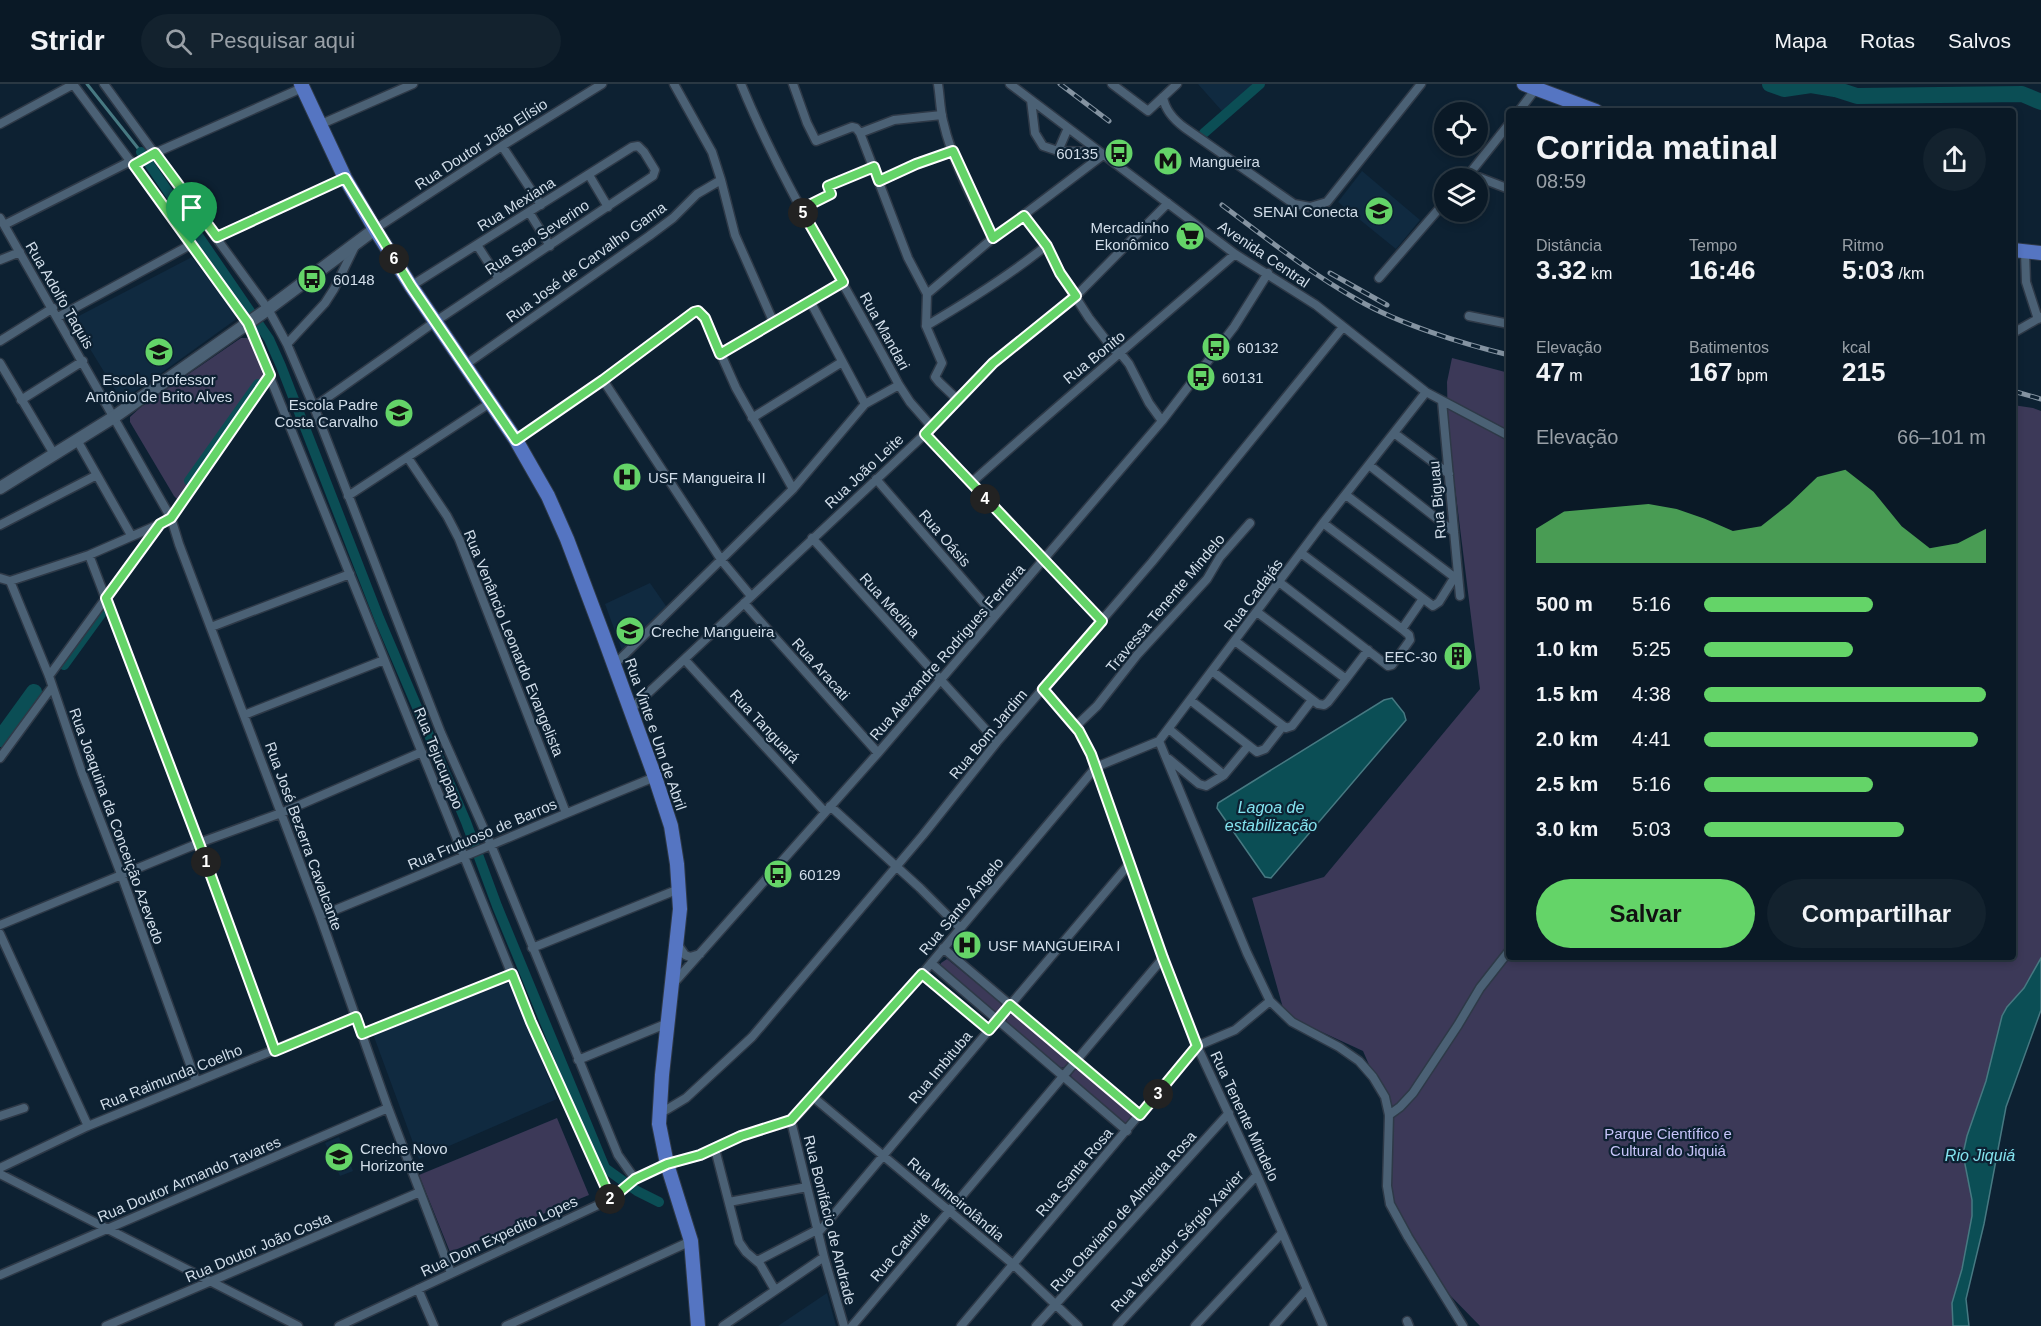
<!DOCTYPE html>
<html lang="pt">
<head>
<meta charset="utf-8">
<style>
	:root { --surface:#0a1926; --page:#13222e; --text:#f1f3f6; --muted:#99a0a7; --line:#2a3843; --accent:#64d468 }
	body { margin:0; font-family:Arial,sans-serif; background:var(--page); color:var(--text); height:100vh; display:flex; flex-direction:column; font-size:22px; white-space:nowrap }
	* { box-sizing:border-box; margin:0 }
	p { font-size:20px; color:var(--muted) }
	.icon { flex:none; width:33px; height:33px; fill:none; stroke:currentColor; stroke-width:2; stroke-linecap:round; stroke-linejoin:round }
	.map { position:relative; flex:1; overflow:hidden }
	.panel { position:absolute; left:1506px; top:24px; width:510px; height:852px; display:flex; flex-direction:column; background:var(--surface); border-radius:6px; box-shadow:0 3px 9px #0003,0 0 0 2px var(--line) }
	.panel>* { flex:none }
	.controls { position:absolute; left:1434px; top:18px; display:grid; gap:12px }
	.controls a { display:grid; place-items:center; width:54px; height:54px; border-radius:50%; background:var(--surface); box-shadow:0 3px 9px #0003,0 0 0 2px var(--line); font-size:30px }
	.pin { position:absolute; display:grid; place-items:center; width:51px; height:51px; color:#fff; margin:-62px -26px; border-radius:50% 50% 50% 0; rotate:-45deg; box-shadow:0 0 6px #0007 }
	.pin .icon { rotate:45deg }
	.km { position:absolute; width:30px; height:30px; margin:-15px; border-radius:50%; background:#222; color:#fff; font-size:16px; line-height:30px; text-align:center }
	.round { display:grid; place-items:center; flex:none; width:63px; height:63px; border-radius:32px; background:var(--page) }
	.overview { display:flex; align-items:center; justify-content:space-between; height:102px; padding:0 30px }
	h1 { font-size:33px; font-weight:700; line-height:45px }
	.stats { display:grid; grid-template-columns:repeat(3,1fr); gap:9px; height:102px; padding:6px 30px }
	.stats div { display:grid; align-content:center }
	.stats b { font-size:26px; font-weight:700 }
	.stats small { font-size:16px; font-weight:400 }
	.stats p { font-size:16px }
	.chart { height:168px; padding:12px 30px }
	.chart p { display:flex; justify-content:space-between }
	.chart svg { width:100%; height:108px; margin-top:6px; fill:var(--accent); opacity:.7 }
	.cta { display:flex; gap:12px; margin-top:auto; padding:12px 30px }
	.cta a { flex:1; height:69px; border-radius:36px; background:var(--accent); color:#111; font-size:24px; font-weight:700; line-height:69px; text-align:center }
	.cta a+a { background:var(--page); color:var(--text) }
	ul { padding:0 30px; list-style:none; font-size:20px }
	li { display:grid; grid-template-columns:96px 72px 1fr; align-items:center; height:45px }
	li i { height:15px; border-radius:8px; background:var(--accent) }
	header { display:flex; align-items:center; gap:36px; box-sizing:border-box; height:84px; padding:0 30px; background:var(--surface); border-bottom:2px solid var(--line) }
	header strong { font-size:28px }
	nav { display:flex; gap:33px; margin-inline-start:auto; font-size:21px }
	.search { width:420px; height:54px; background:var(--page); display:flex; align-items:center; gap:15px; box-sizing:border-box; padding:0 21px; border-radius:33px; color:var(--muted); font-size:22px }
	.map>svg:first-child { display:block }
	.built { fill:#102a40 }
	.green { fill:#3c3958 }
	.water { fill:#0b4e55; stroke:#477982; stroke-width:1.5 }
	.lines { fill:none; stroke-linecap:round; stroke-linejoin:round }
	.stream { stroke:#477982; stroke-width:3 }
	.canal { stroke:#0b4e55; stroke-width:10 }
	.river { stroke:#0b4e55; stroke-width:16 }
	.pedestrian-casing { stroke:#2e3947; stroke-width:9 }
	.minor-casing { stroke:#2e3947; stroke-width:11 }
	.secondary-casing { stroke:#2e3947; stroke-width:15 }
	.primary-casing { stroke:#2e3947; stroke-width:16 }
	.pedestrian { stroke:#4b6175; stroke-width:6 }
	.minor { stroke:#4b6175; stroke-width:8 }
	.secondary { stroke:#4b6175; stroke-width:12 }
	.primary { stroke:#5575c2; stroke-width:14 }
	.rail-casing { stroke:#8493a1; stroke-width:5 }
	.rail { stroke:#0d2132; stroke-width:3; stroke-dasharray:9; stroke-linecap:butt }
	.route-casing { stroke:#fff; stroke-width:12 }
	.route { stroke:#64d468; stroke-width:8 }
	.labels { text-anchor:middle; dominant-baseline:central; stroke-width:4.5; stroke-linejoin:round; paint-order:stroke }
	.street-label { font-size:15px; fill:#d2deea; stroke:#0d2132 }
	.poi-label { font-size:15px; fill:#d2deea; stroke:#0d2132; text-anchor:start }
	.park-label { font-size:15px; fill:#c7c4f9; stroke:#0d2132 }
	.water-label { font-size:16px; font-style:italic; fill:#83e3ef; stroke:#0d2132 }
</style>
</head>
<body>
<header>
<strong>Stridr</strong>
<div class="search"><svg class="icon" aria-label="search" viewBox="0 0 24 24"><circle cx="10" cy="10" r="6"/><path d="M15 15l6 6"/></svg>Pesquisar aqui</div>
<nav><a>Mapa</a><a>Rotas</a><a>Salvos</a></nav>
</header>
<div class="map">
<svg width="2041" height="1242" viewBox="0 0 2041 1242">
	<rect width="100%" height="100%" fill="#0d2132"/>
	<path class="built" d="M1198 0H1253L1222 27Z
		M1362 87 1420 136 1396 165 1338 118Z
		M192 173 236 232 235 236 146 300 123 315 120 314 73 237 75 234Z
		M650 499 668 525 623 569 605 520Z
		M510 898 557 1015 419 1075 373 950Z
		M339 1053 353 1087 340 1092 325 1059Z
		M827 1209 836 1242H778Z"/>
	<path class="green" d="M241 254H249L251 256 264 289 262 298 183 413 177 415 174 412 130 338V333L142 322Z
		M1452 274 1509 289V873H2013V321L2033 324 2041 327V874L2024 904 2007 923 2002 932 1986 997 1967 1052 1963 1070 1972 1116V1132L1962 1185 1952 1219 1953 1242H1480L1439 1200 1385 1109 1387 1022 1363 967 1285 931 1252 814 1324 793 1480 605 1448 347 1447 298Z
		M947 875 1000 918 1002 923 1001 926 994 929 941 884V879Z
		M1012 930 1066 974 1068 978 1066 983 1060 984 1006 938 1008 931Z
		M1075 986H1080L1133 1030V1032L1128 1039H1124L1072 996 1071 991Z
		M557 1034 589 1111 450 1168 419 1091Z"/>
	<path class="water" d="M1392 614 1404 629 1406 636 1271 794 1265 793 1217 724 1218 719 1384 616Z
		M2041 874V926L2006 1023 1984 1140 1966 1215 1969 1242H1953L1952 1219 1962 1185 1972 1132V1116L1963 1070 1967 1052 1986 997 2002 932 2007 923 2024 904Z"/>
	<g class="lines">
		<path class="stream" d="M87 0 141 68"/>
		<path class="canal" d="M1204 49 1260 0
			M141 68 269 255 281 282 379 534 466 738 497 822 605 1084 637 1107 659 1118
			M189 397 258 300
			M64 581 101 530"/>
		<path class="river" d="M1770 0 1784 5 1811 1 1835 5 1857 12 2022 10 2041 18
			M0 655 34 608"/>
		<g class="pedestrian-casing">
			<path id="pedestrian" d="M134 81 155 69"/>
		</g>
		<g class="minor-casing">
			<path id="minor" d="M73 0 192 160 248 239 531 938 611 1115
				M104 0 268 225 287 260 314 323 441 649 491 761 618 1071 635 1095
				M674 0 712 68 721 96 735 151 773 237
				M741 0C784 105 846 201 899 301L910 318 932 343
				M793 0 807 39 816 57 852 43 856 44 860 49 908 174 927 210 926 242 942 279 935 293 939 298 958 316
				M938 0C940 12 940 25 943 37 952 77 974 119 993 154
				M1010 0 1235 170 1316 221 1426 308 1509 352
				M1112 0 1148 27 1177 0
				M1163 13C1165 26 1174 36 1185 44L1294 120 1310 123 1327 118 1421 0
				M1031 16 1035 49 1043 62 1058 67 1099 68
				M1519 27 1537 3
				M0 40 74 0
				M319 41 413 0
				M860 49 894 36 942 31
				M502 62 541 121
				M1058 67 1068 44
				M155 69 302 4
				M1470 90 1509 105
				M589 91 608 123
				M1466 94 1509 40
				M879 97 917 80 953 67
				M801 125 831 110 828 102 874 83
				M529 128 550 162
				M1024 132 1047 161 1060 189 1089 234 1113 265 1121 270 1129 280 1149 319 1162 337
				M0 134 171 434 179 460 320 832 388 1024 451 1189
				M4 141 131 77
				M375 145 502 62 602 0
				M217 153 345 94
				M477 161 499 195
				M2025 168 2026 198 2038 235
				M0 176 20 168
				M1379 194 1444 119
				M927 210 993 154 1103 71
				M810 217 865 320
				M1469 232 1509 240
				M58 233 192 160
				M926 242C967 218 1009 192 1047 161
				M2013 249 2041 233
				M0 257 53 224
				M287 260 325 219 334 205 356 160
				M720 270 843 198
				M0 279 54 370
				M465 281 649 152 673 134 697 110 721 96
				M603 296 722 477 751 512
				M21 316 83 277
				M1442 317 1460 512
				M314 323 436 237 653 92 655 86 644 68 638 62 632 63 411 202
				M752 334 842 278
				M1394 349 1449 390
				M925 350 1102 537
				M77 356 131 451
				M516 356 603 296 694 228 698 227 707 239 736 304 793 405
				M408 374 447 432 459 455 566 729
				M1369 381 1454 448
				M876 395 995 532
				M971 399C1058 321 1147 246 1235 170
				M1346 411 1458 496
				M348 412 490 319
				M1323 439 1433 522 1439 518 1454 494
				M0 441 97 391
				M812 454 997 658
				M1301 469 1402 545 1422 516
				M89 471 199 759 275 967
				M0 494 10 497
				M10 497 49 592 82 689 121 790 196 997
				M10 497 89 471 160 440
				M1279 498 1388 582 1392 581 1410 556 1409 551 1402 545
				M744 519 878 669
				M1257 528 1346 595 1368 566
				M211 543 350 490
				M1235 557 1318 620 1324 621 1328 618 1346 595
				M685 576 825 728
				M614 581 793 405 865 320 899 301
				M1212 587 1286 644 1292 642 1312 616
				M49 592 160 440 171 434 270 291
				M1043 605 1079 647 1091 670 1163 874 1197 962 1257 1091 1323 1242
				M1190 616 1257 668 1265 665 1283 642
				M630 626 925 350 993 279 1076 212 1168 119
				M244 631 384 576
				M1075 643 1097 622 1137 571 1207 495 1220 473 1250 439
				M1169 645 1224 691
				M1159 657 1247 869 1270 917 1292 938 1339 963 1359 977 1373 993 1385 1013 1389 1031 1387 1102 1390 1120 1408 1153 1463 1242
				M0 674 52 603
				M1169 675 1199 700 1206 702 1224 691 1248 662
				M830 722 920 804 960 844
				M320 832C432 787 543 738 655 693
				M0 841 199 759 281 729 422 668
				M0 850 88 1042
				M678 861 685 871 690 873 700 870
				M532 864 679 805
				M943 864 1140 1031
				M931 879 1127 1047
				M922 890 989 946
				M672 901 878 669 1162 337 1234 243 1268 189
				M362 950 512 890
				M578 976 668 939
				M813 1013 1014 1181 1078 1242
				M659 1027 666 1026 686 1014 752 953 923 751 997 658 1152 478 1343 243
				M1389 1031 1400 1023 1413 1009 1458 941 1480 904 1509 867
				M0 1032 24 1024
				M791 1037 824 1173 844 1242
				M715 1065 739 1158 746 1168 760 1180 775 1206
				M0 1084 88 1042 355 933
				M0 1090 298 1242
				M729 1118 807 1103
				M818 1149 1130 779
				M757 1177 817 1146
				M0 1191 388 1024
				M418 1205 434 1242
				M1407 1237 1409 1242
				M106 1242 420 1108
				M339 1242 611 1115 635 1095 667 1080 701 1071 740 1052 791 1037 800 1028 922 890 1096 683 1159 657 1323 439 1426 308
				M506 1242 691 1157
				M723 1242 824 1173
				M852 1242 1163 874
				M961 1242 1197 962 1235 946 1270 917
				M1036 1242 1229 1029
				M1117 1242 1257 1091
				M1195 1242 1282 1149
				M1274 1242 1306 1206"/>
		</g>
		<g class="secondary-casing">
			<path id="secondary" d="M0 404 114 333 268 225 375 145"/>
		</g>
		<g class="primary-casing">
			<path id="primary" d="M301 0 345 94 375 145 411 202 516 356 548 412 567 455 602 548 655 693 671 742 677 780 680 825 662 991 659 1040 667 1080 691 1157 698 1242
				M1524 0 1596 27
				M2013 166 2041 169"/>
		</g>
		<use href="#pedestrian" class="pedestrian"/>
		<use href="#minor" class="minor"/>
		<use href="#secondary" class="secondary"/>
		<use href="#primary" class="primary"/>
		<g class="rail-casing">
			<path id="rail" d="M1060 0 1109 37
				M1222 121C1266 154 1310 189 1358 216 1399 240 1463 260 1509 271
				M1330 189 1387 221
				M2013 307 2041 315"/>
		</g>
		<use href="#rail" class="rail"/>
	</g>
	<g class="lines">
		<g class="route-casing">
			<path id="route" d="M953 67 993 154 1024 132 1047 162 1060 189 1076 212 993 279 925 350 1102 537 1043 605 1079 647 1091 670 1163 874 1197 962 1140 1031 1010 921 989 946 922 890 791 1036 741 1052 700 1071 667 1080 635 1095 611 1115 531 938 512 890 362 950 356 933 275 967 199 759 106 514 160 440 171 434 270 291 248 239 134 81 155 69 217 153 345 94 411 202 516 356 603 296 694 228 698 227 705 234 720 270 843 198 801 125 831 110 828 102 874 83 879 97 916 80Z"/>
		</g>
		<use href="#route" class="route"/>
	</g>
	<defs>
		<g id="bus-disc" transform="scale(1.5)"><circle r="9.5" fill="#64d468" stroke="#0d2132"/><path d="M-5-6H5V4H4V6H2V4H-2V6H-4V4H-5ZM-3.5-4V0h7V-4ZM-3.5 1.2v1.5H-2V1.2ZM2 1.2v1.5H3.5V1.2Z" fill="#111"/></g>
		<g id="metro-disc" transform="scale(1.5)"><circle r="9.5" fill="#64d468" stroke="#0d2132"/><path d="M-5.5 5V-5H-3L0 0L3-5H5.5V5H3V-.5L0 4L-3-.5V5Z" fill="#111"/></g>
		<g id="university-disc" transform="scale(1.5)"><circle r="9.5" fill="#64d468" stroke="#0d2132"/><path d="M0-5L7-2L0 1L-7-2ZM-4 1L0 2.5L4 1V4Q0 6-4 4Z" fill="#111"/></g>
		<g id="supermarket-disc" transform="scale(1.5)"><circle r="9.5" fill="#64d468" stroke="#0d2132"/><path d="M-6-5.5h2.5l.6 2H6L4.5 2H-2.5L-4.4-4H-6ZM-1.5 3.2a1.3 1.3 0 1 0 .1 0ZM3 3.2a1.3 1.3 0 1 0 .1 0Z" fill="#111"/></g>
		<g id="school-disc" transform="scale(1.5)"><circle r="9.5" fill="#64d468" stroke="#0d2132"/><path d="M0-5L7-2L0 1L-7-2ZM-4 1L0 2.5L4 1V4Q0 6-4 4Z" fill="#111"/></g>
		<g id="hospital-disc" transform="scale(1.5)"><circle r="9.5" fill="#64d468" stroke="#0d2132"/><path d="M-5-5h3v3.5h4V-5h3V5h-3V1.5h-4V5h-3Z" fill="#111"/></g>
		<g id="building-disc" transform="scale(1.5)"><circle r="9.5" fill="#64d468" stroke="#0d2132"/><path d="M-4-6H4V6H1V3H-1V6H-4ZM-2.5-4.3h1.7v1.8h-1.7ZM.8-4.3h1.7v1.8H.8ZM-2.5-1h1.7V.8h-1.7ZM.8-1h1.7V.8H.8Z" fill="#111"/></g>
	</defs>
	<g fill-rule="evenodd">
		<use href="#bus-disc" x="1119" y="69"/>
		<use href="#metro-disc" x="1168" y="77"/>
		<use href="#university-disc" x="1379" y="127"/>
		<use href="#supermarket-disc" x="1190" y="152"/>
		<use href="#bus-disc" x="312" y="195"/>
		<use href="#bus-disc" x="1216" y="263"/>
		<use href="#school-disc" x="159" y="268"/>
		<use href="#bus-disc" x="1201" y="293"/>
		<use href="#school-disc" x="399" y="329"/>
		<use href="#hospital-disc" x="627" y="393"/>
		<use href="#school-disc" x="630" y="547"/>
		<use href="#building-disc" x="1458" y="572"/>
		<use href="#bus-disc" x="778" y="790"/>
		<use href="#hospital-disc" x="967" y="861"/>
		<use href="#school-disc" x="339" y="1073"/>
	</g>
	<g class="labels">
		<g class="street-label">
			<text transform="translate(481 60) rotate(-33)">Rua Doutor João Elísio</text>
			<text transform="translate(516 120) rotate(-32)">Rua Mexiana</text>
			<text transform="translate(537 153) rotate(-34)">Rua Sao Severino</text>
			<text transform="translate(1264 170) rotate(34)">Avenida Central</text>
			<text transform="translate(586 178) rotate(-36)">Rua José de Carvalho Gama</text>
			<text transform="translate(60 211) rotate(60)">Rua Adolfo Taquis</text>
			<text transform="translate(885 247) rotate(61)">Rua Mandari</text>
			<text transform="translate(1094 273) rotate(-39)">Rua Bonito</text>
			<text transform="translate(864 387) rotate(-43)">Rua João Leite</text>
			<text transform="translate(1437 416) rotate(-95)">Rua Biguau</text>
			<text transform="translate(945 454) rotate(49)">Rua Oásis</text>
			<text transform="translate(1253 511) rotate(-53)">Rua Cadajás</text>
			<text transform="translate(1165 519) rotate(-50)">Travessa Tenente Mindelo</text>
			<text transform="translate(890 521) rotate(48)">Rua Medina</text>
			<text transform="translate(514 559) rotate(68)">Rua Venâncio Leonardo Evangelista</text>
			<text transform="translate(947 568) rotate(-49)">Rua Alexandre Rodrigues Ferreira</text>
			<text transform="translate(821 585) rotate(48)">Rua Aracati</text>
			<text transform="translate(765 642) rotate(47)">Rua Tanguará</text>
			<text transform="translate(656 650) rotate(71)">Rua Vinte e Um de Abril</text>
			<text transform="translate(988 650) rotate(-50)">Rua Bom Jardim</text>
			<text transform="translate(439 674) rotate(68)">Rua Tejucupapo</text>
			<text transform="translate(117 742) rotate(70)">Rua Joaquina da Conceição Azevedo</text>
			<text transform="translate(482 750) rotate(-23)">Rua Frutuoso de Barros</text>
			<text transform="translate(304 752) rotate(70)">Rua José Bezerra Cavalcante</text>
			<text transform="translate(961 822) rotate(-50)">Rua Santo Ângelo</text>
			<text transform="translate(940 983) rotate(-50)">Rua Imbituba</text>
			<text transform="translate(171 993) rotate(-22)">Rua Raimunda Coelho</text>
			<text transform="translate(1245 1032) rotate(65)">Rua Tenente Mindelo</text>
			<text transform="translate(1074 1088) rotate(-50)">Rua Santa Rosa</text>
			<text transform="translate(189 1095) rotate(-23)">Rua Doutor Armando Tavares</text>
			<text transform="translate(956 1115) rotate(40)">Rua Mineirolândia</text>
			<text transform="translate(1123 1127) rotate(-48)">Rua Otaviano de Almeida Rosa</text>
			<text transform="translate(830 1136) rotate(76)">Rua Bonifácio de Andrade</text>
			<text transform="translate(499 1152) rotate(-25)">Rua Dom Expedito Lopes</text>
			<text transform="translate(1177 1157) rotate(-47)">Rua Vereador Sérgio Xavier</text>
			<text transform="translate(258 1163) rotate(-23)">Rua Doutor João Costa</text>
			<text transform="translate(900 1163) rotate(-50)">Rua Caturité</text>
		</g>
		<g class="poi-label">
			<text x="1098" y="69" text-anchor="end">60135</text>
			<text x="1189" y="77">Mangueira</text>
			<text x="1358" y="127" text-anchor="end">SENAI Conecta</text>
			<text x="1169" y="143" text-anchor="end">Mercadinho<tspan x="1169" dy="17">Ekonômico</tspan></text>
			<text x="333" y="195">60148</text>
			<text x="1237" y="263">60132</text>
			<text x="1222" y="293">60131</text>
			<text x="159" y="295" text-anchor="middle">Escola Professor<tspan x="159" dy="17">Antônio de Brito Alves</tspan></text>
			<text x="378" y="320" text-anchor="end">Escola Padre<tspan x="378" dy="17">Costa Carvalho</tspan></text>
			<text x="648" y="393">USF Mangueira II</text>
			<text x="651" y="547">Creche Mangueira</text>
			<text x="1437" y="572" text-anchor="end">EEC-30</text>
			<text x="799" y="790">60129</text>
			<text x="988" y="861">USF MANGUEIRA I</text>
			<text x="360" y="1064">Creche Novo<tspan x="360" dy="17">Horizonte</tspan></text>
		</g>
		<g class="park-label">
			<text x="1668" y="1049">Parque Científico e<tspan x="1668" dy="17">Cultural do Jiquiá</tspan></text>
		</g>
		<g class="water-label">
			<text x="1271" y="723">Lagoa de<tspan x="1271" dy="18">estabilização</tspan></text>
			<text x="1980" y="1071">Rio Jiquiá</text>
		</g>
	</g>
</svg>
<div class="controls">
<a><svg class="icon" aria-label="locate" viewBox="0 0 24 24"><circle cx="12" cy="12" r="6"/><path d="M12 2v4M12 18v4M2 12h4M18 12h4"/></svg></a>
<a><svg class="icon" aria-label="layers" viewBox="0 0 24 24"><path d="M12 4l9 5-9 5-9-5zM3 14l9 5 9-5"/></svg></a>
</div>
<div class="pin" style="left:192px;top:160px;background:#1e9e55"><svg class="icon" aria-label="arrive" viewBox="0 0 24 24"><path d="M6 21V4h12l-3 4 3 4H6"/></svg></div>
<b class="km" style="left:206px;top:778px">1</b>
<b class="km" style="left:610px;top:1115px">2</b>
<b class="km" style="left:1158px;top:1010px">3</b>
<b class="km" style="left:985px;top:415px">4</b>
<b class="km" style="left:803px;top:129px">5</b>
<b class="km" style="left:394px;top:175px">6</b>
<section class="panel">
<div class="overview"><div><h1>Corrida matinal</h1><p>08:59</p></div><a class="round"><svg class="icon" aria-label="share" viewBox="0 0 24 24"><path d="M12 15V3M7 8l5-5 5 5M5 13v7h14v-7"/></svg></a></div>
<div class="stats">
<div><p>Distância</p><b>3.32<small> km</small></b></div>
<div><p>Tempo</p><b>16:46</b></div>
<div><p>Ritmo</p><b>5:03<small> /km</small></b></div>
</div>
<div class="stats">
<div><p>Elevação</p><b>47<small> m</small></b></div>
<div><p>Batimentos</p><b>167<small> bpm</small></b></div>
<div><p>kcal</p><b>215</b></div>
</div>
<div class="chart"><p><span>Elevação</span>66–101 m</p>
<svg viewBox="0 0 160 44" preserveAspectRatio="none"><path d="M0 44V30L10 23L20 22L30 21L40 20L50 22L60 26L70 31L80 29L90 20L100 9L110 6L120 15L130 29L140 38L150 36L160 30V44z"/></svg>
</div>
<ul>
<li><b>500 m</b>5:16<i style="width:60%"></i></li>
<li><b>1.0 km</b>5:25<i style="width:53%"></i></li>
<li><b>1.5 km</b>4:38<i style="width:100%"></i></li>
<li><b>2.0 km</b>4:41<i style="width:97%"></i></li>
<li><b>2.5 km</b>5:16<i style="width:60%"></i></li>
<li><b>3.0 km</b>5:03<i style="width:71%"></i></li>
</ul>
<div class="cta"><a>Salvar</a><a>Compartilhar</a></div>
</section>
</div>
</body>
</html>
